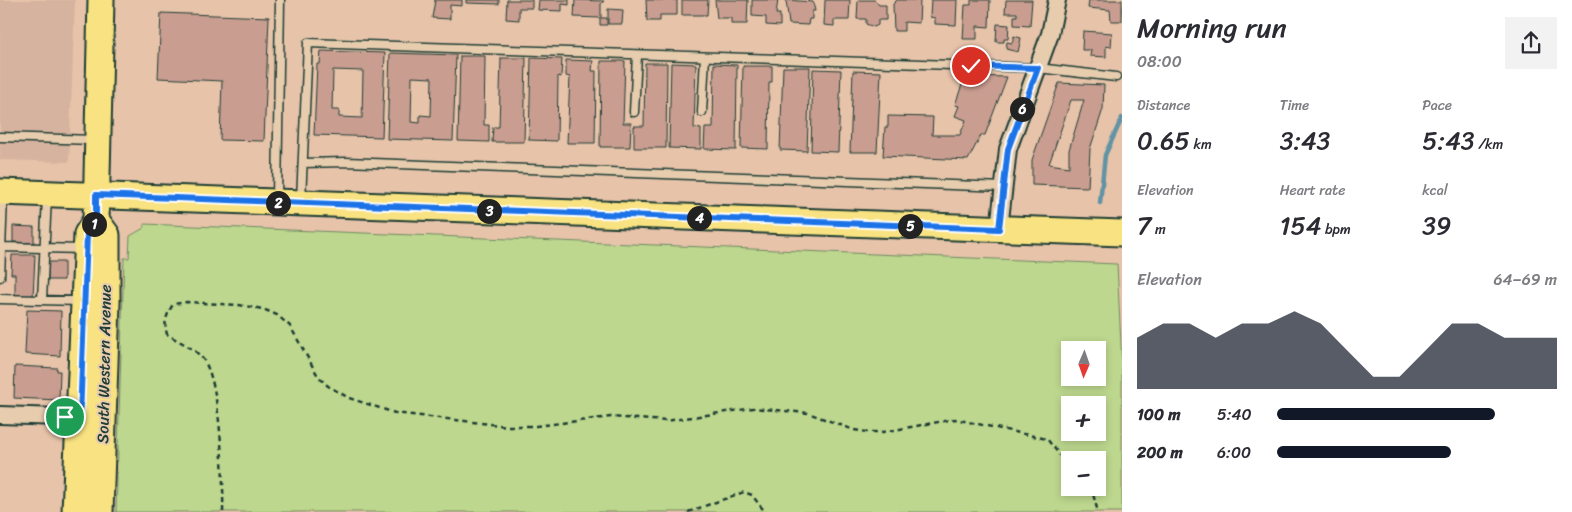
<!DOCTYPE html>
<html lang="en">
<head>
<meta charset="utf-8">
<style>
	:root { --surface:#fff; --page:#f2f2f3; --text:#2b2b33; --muted:#7c7c81; --accent:#111827 }
	body { margin:0; font-family:Sriracha,sans-serif; background:var(--page); color:var(--text); height:100vh; display:flex; flex-direction:column; font-size:19px; white-space:nowrap }
	* { box-sizing:border-box; margin:0 }
	p { font-size:16px; color:var(--muted) }
	.icon { flex:none; width:28px; height:28px; fill:none; stroke:currentColor; stroke-width:2; stroke-linecap:round; stroke-linejoin:round }
	.map { position:relative; flex:1; overflow:hidden }
	.panel { display:flex; flex-direction:column; background:var(--surface); width:450px }
	.panel>* { flex:none }
	.needle { width:32px; rotate:182deg }
	.buttons { position:absolute; left:1061px; top:341px; display:grid; gap:10px }
	.buttons a { display:grid; place-items:center; width:45px; height:45px; border-radius:0px; background:var(--surface); box-shadow:0 2px 8px #0003; font-size:25px }
	.pin { position:absolute; display:grid; place-items:center; width:42px; height:42px; color:#fff; margin:-21px; border:2px solid #fff; border-radius:50%; box-shadow:0 1px 5px #0007 }
	.km { position:absolute; width:25px; height:25px; margin:-12px; border-radius:50%; background:#222; color:#fff; font-size:14px; line-height:25px; text-align:center }
	.round { display:grid; place-items:center; flex:none; width:52px; height:52px; border-radius:0px; background:var(--page) }
	.head { display:flex; align-items:center; justify-content:space-between; height:85px; padding:0 15px }
	h1 { font-size:28px; font-weight:600; line-height:38px }
	.stats { display:grid; grid-template-columns:repeat(3,1fr); gap:8px; height:85px; padding:5px 15px }
	.stats div { display:grid; align-content:center }
	.stats b { font-size:25px; font-weight:600 }
	.stats small { font-size:14px; font-weight:400 }
	.stats p { font-size:14px }
	.chart { height:140px; padding:10px 15px }
	.chart p { display:flex; justify-content:space-between }
	.chart svg { width:100%; height:90px; margin-top:5px; fill:var(--accent); opacity:.7 }
	ul { padding:0 15px; list-style:none; font-size:16px }
	li { display:grid; grid-template-columns:80px 60px 1fr; align-items:center; height:38px }
	li i { height:12px; border-radius:6px; background:var(--accent) }
	main { display:flex; flex:1; min-height:0 }
	.map>svg:first-child { display:block }
	.built { fill:#d6b39e }
	.green { fill:#bdd78e; stroke:#6e8a61; fill-rule:evenodd }
	.lines { fill:none; stroke-linecap:round; stroke-linejoin:round }
	.stream { stroke:#6193a4; stroke-width:4.5 }
	.building { fill:#ca9d91; stroke:#1f3d34; fill-rule:evenodd }
	.service-casing { stroke:#1f3d34; stroke-width:11 }
	.minor-casing { stroke:#1f3d34; stroke-width:20 }
	.primary-casing { stroke:#1f3d34; stroke-width:29 }
	.path { stroke:#1f3d34; stroke-width:2.5; stroke-dasharray:5 4; stroke-linecap:butt }
	.service { stroke:#e7ccae; stroke-width:8 }
	.minor { stroke:#e7ccae; stroke-width:16 }
	.primary { stroke:#f8e281; stroke-width:25 }
	.route-casing { stroke:#fff; stroke-width:10 }
	.route { stroke:#1a73e8; stroke-width:6 }
	.labels { text-anchor:middle; dominant-baseline:central; stroke-width:4; stroke-linejoin:round; paint-order:stroke }
	.street-label { font-size:16px; fill:#1f3d34; stroke:#e7ccae }
</style>
</head>
<body>
<main>
<div class="map">
<svg width="1122" height="512" viewBox="0 0 1122 512">
	<rect width="100%" height="100%" fill="#e7c3aa"/>
	<filter id="ink" filterUnits="userSpaceOnUse"><feTurbulence type="fractalNoise" baseFrequency=".02" numOctaves="2"/><feDisplacementMap in="SourceGraphic" scale="10" xChannelSelector="R" yChannelSelector="G"/><feConvolveMatrix kernelMatrix="1 2 1 2 8 2 1 2 1" color-interpolation-filters="sRGB"/></filter>
	<g filter="url(#ink)">
		<path class="built" d="M0 0H75L69 162 0 160Z"/>
		<path class="green" d="M144 224 1117 264 1122 365V512H116L124 258H129L130 236 144 228ZM1070 350H1098V378H1070ZM1070 405H1098V432H1070ZM1070 460H1098V488H1070Z"/>
		<g class="lines">
			<path class="stream" d="M1100 203 1105 155 1122 118"/>
		</g>
		<path class="building" d="M435 0H462V6L450 5V19L432 18Z
			M466 0H499V4L466 3Z
			M507 0H532V8H519V20L506 19Z
			M539 0H569V5L562 4V11L538 10Z
			M575 0 604 1 601 4V18H607V25H600V18L574 17Z
			M646 0H677V15H660V21H647Z
			M682 0H708L707 15H682Z
			M715 0H748L747 24H731V18H717Z
			M752 0H778L776 14H780V26L766 25V17L752 16Z
			M786 0 813 2 815 11H812V19H809L808 25 789 24Z
			M825 0H850L849 20H834V26L824 25Z
			M858 0H875L879 5H886V20H878V25L874 27 866 24V19H857Z
			M920 0 919 23 904 22V31H894L893 4 897 0Z
			M931 0H957L956 25 935 24V18L930 17Z
			M971 0H990L989 27 977 26V39H963L965 5H971Z
			M1006 0H1032L1030 26 1014 25V16H1017V13H1005Z
			M1089 0H1122V21H1111L1110 10 1088 8Z
			M608 9 623 10 622 24H608Z
			M161 13 269 17 264 141 220 140 222 81 158 78Z
			M997 24 1009 25 1008 39H1004V42H996Z
			M1083 31 1112 33 1111 47 1106 46V57L1090 56 1091 50H1082Z
			M1014 36 1021 38 1018 52 1006 49 1007 42 1012 43Z
			M321 51 385 53 382 137 314 135 317 64H320ZM333 70 363 71 362 118 339 117V110H332Z
			M390 53 456 55 453 141 387 139ZM412 77 432 78 431 116 420 115V123L411 122Z
			M460 56H485L484 125H489V142L458 141Z
			M501 58H526L524 142H492L493 127H499Z
			M531 58 562 59 561 77 558 76 557 141 529 140Z
			M566 60 593 61 592 71H596L595 143H567L570 77 566 76Z
			M601 61H625L623 123H631L630 147H600Z
			M645 63H667L666 148H634V126H644Z
			M671 63 696 64 694 128 701 129V149L669 148Z
			M714 64 737 65 736 150 704 149 705 128H713Z
			M743 66H772V82H769L768 149 741 148Z
			M783 67H810L807 151 780 150Z
			M813 69 841 70 838 152 811 151Z
			M853 71 881 72 877 152H850Z
			M965 76 1007 77 985 135H981L968 160 883 156 885 127H888V116L933 117 932 135H960L966 120 955 116 959 106 955 105Z
			M1059 83 1104 85 1103 109 1090 149 1088 187 1032 185V160ZM1071 100H1084L1069 150V167L1049 164Z
			M13 226 34 227V243L13 242Z
			M12 255H35L33 297H15V274H11Z
			M48 262H64V280H48Z
			M27 310 61 311 60 356 25 354Z
			M15 366 57 368V371H60L59 400 14 398Z"/>
		<g class="lines">
			<g class="service-casing">
				<path id="service" d="M634 112 637 55
					M702 112 705 57
					M0 137 94 140
					M303 163 346 162 1004 187
					M277 198 280 0
					M301 200 308 43 1038 68 1116 77
					M2 247 82 249
					M0 277 3 196
					M0 299 80 301
					M42 300 47 197"/>
			</g>
			<g class="minor-casing">
				<path id="minor" d="M999 229 1008 149 1050 34 1057 0
					M0 415 88 418"/>
			</g>
			<g class="primary-casing">
				<path id="primary" d="M0 192 1122 233
					M96 220 107 235V302L100 512
					M75 512 87 234 96 220 101 0"/>
			</g>
			<path class="path" d="M1088 488 1093 494 1098 512
				M223 512C224 481 221 379 202 358 193 347 179 342 167 334 163 322 167 315 173 304L187 302 239 305 263 309 277 315 290 326 318 376 328 386 349 398 395 413 508 426H536L611 417 666 421 753 408 808 413 854 430 867 432H883L955 419 1047 439 1070 468
				M688 512 744 492 752 495 765 512"/>
			<use href="#service" class="service"/>
			<use href="#minor" class="minor"/>
			<use href="#primary" class="primary"/>
		</g>
	</g>
	<g class="lines" filter="url(#ink)">
		<g class="route-casing">
			<path id="route" d="M65 417 80 418 87 234 96 220V195L999 229 1008 149 1038 68 971 66"/>
		</g>
		<use href="#route" class="route"/>
	</g>
	<g class="labels">
		<g class="street-label">
			<text transform="translate(104 364) rotate(-89)">South Western Avenue</text>
		</g>
	</g>
</svg>
<div class="buttons">
<a><svg class="needle" viewBox="-14 -14 28 28"><path d="M0-13l5 13h-10z" fill="#e53935"/><path d="M0 13l5-13h-10z" fill="#7c7c81"/></svg></a>
<a>+</a>
<a>−</a>
</div>
<div class="pin" style="left:65px;top:417px;background:#1e9e55"><svg class="icon" aria-label="arrive" viewBox="0 0 24 24"><path d="M6 21V4h12l-3 4 3 4H6"/></svg></div>
<div class="pin" style="left:971px;top:66px;background:#d93025"><svg class="icon" aria-label="check" viewBox="0 0 24 24"><path d="M5 12l5 5 9-10"/></svg></div>
<b class="km" style="left:94px;top:224px">1</b>
<b class="km" style="left:278px;top:203px">2</b>
<b class="km" style="left:489px;top:211px">3</b>
<b class="km" style="left:699px;top:218px">4</b>
<b class="km" style="left:910px;top:226px">5</b>
<b class="km" style="left:1022px;top:109px">6</b>
</div>
<section class="panel">
<div class="head"><div><h1>Morning run</h1><p>08:00</p></div><a class="round"><svg class="icon" aria-label="share" viewBox="0 0 24 24"><path d="M12 15V3M7 8l5-5 5 5M5 13v7h14v-7"/></svg></a></div>
<div class="stats">
<div><p>Distance</p><b>0.65<small> km</small></b></div>
<div><p>Time</p><b>3:43</b></div>
<div><p>Pace</p><b>5:43<small> /km</small></b></div>
</div>
<div class="stats">
<div><p>Elevation</p><b>7<small> m</small></b></div>
<div><p>Heart rate</p><b>154<small> bpm</small></b></div>
<div><p>kcal</p><b>39</b></div>
</div>
<div class="chart"><p><span>Elevation</span>64–69 m</p>
<svg viewBox="0 0 160 44" preserveAspectRatio="none"><path d="M0 44V19L10 12L20 12L30 19L40 12L50 12L60 6L70 12L80 25L90 38L100 38L110 25L120 12L130 12L140 19L150 19L160 19V44z"/></svg>
</div>
<ul>
<li><b>100 m</b>5:40<i style="width:78%"></i></li>
<li><b>200 m</b>6:00<i style="width:62%"></i></li>
</ul>
</section>
</main>
</body>
</html>
